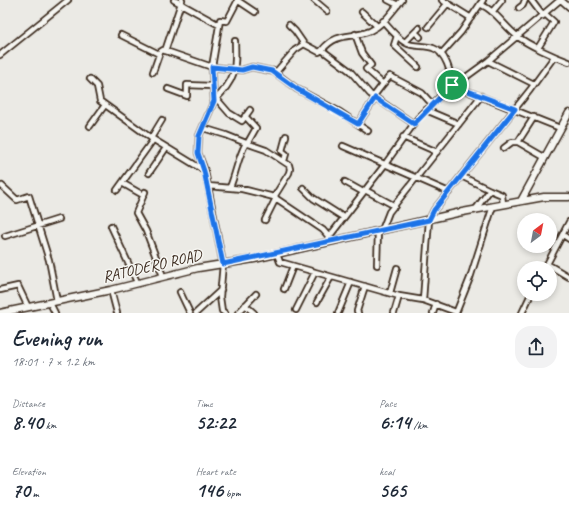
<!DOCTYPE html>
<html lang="en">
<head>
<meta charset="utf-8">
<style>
	:root { --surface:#fff; --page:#f2f2f3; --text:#1f2937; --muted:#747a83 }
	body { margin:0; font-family:Caveat,sans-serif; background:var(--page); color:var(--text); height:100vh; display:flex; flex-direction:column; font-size:15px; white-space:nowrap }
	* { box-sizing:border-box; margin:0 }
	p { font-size:13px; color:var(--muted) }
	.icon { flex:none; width:22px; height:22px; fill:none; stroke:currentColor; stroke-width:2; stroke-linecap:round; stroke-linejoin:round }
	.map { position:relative; height:313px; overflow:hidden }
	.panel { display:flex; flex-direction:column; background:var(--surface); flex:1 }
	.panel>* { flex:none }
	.needle { width:26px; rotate:32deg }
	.fabs { position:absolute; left:517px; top:213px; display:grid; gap:8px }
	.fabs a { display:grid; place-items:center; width:40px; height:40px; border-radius:50%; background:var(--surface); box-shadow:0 2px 6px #0003; font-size:20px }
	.pin { position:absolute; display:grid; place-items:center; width:34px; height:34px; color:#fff; margin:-17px; border:2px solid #fff; border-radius:50%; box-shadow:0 1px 4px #0007 }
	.round { display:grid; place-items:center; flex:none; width:42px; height:42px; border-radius:16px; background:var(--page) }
	.overview { display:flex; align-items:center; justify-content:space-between; height:68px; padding:0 12px }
	h1 { font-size:22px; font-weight:700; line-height:30px }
	.stats { display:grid; grid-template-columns:repeat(3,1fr); gap:6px; height:68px; padding:4px 12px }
	.stats div { display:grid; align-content:center }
	.stats b { font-size:20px; font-weight:700 }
	.stats small { font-size:11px; font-weight:400 }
	.stats p { font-size:11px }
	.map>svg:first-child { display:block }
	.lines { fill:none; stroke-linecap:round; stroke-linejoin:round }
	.street-casing { stroke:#3b2a1e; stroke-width:8 }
	.secondary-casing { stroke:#3b2a1e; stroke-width:9 }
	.street { stroke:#f6f6f2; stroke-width:4.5 }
	.secondary { stroke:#f6f6f2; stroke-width:6 }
	.route-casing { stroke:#fff; stroke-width:8 }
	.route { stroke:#1a73e8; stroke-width:5 }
	.labels { text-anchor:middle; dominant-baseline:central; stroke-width:3; stroke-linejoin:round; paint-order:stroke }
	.street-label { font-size:16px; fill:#3b2a1e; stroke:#f6f6f2 }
</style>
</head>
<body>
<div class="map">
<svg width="569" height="313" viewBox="0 0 569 313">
	<rect width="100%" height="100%" fill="#ebeae5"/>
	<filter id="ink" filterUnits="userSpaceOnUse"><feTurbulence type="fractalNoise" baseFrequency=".025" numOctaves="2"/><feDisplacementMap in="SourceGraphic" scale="8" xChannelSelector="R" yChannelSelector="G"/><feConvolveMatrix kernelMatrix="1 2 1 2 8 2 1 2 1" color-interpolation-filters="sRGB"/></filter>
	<g filter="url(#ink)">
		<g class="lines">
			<g class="street-casing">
				<path id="street" d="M174 0 219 25
					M237 0 255 12
					M314 0 327 11
					M388 0 398 5
					M442 0 471 18
					M531 0 543 16
					M561 0 569 7
					M480 4C497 12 503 25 517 36 528 45 555 57 569 62
					M519 8 523 5 525 0
					M362 12 377 26
					M492 12 502 0
					M383 21C390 29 397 38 406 43 413 47 425 45 433 48 446 52 451 73 452 85
					M289 25 295 31 304 44 319 52 322 50 350 71 370 94 414 124
					M428 27 448 3
					M415 32 420 37
					M355 34 362 53 371 65 366 69 383 84 390 76 422 93 432 104
					M121 35 159 54
					M397 36 394 45 418 67
					M405 42 419 28
					M538 48 554 22 545 14
					M322 50C338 31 351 39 370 31 385 24 392 11 402 0
					M165 51 182 0
					M441 54 461 32 483 0
					M0 55 68 0
					M488 61 534 84
					M273 71 297 89 340 112 368 131
					M153 72 160 52 163 50 212 67 242 70 252 67 276 72 295 50 304 44
					M90 79 97 86 100 101 151 138 205 171
					M455 85 488 61 560 0
					M168 89 187 96V85L212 86
					M373 97 383 84
					M216 98 229 113 242 121 250 110
					M214 101C236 79 236 71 235 41
					M426 110 459 124
					M245 116 256 128 247 144
					M358 124 375 98
					M90 126 105 105
					M203 128 226 135 246 143C238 157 236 173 230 187
					M403 137 437 152
					M151 138 162 120
					M518 142 534 117
					M246 143 266 150 289 165 290 169 289 173 274 197
					M343 146 449 192
					M504 148 512 142H518L544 157
					M284 161 286 154 282 151 286 136
					M149 173 166 148
					M461 176 490 190 475 210
					M345 182 363 192
					M122 183 143 195
					M2 186 17 200 29 196 49 260 57 301
					M208 186 242 189 274 197 323 230 329 237
					M303 188 313 198 343 217
					M117 190 153 140
					M365 190 395 206
					M490 190 502 195 503 204
					M145 192 136 213 146 231 163 276
					M265 220 276 198
					M111 226 137 282
					M382 230 389 212 481 96
					M563 235 569 239
					M5 236 59 219
					M329 237 383 167 418 118 452 85 560 128
					M277 254 280 262 399 296 423 300 456 312
					M547 264 569 277
					M377 265 378 231
					M545 268 569 222
					M284 289 293 266
					M0 290 18 286 28 307
					M111 290 117 313
					M180 292 190 313
					M390 293 397 268
					M423 300 429 220 434 210 530 90 554 57
					M317 302 331 277
					M50 303 55 313
					M245 305 254 313
					M296 310 315 272
					M196 313 221 290
					M225 313 222 311 220 297 223 264 205 171 198 153 199 136 214 101 212 67 220 20 227 21 238 0
					M238 313 256 294
					M338 313 351 282
					M358 313 357 311 365 286
					M394 313 399 296
					M433 313 436 304
					M456 313 470 278 493 206
					M522 313 531 294"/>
			</g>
			<g class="secondary-casing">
				<path id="secondary" d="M521 201 569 113
					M0 313 111 290 198 268 254 259 457 213 544 197H569"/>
			</g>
			<use href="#street" class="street"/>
			<use href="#secondary" class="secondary"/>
		</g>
	</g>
	<g class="lines" filter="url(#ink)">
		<g class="route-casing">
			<path id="route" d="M212 67 242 70 252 67 272 71 297 89 358 124 375 98 414 124 452 85 515 109 434 210 429 220 223 264 204 171 198 153 199 136 214 101Z"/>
		</g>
		<use href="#route" class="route"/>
	</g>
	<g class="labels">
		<g class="street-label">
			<text transform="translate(152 266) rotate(-13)">RATODERO ROAD</text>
		</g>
	</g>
</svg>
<div class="fabs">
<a><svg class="needle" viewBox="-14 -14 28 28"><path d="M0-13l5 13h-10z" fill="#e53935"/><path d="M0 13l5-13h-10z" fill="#747a83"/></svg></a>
<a><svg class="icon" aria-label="locate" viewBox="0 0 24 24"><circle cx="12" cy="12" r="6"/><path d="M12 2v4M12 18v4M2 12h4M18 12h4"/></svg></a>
</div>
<div class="pin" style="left:452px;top:85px;background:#1e9e55"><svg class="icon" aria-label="arrive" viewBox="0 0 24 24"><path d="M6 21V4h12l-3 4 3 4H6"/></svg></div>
</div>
<section class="panel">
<div class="overview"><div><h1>Evening run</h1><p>18:01 · 7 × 1.2 km</p></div><a class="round"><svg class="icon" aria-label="share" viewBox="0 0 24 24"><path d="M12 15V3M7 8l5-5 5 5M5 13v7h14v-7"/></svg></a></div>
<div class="stats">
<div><p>Distance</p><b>8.40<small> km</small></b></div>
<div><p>Time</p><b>52:22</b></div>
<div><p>Pace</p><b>6:14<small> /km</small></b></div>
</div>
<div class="stats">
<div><p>Elevation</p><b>70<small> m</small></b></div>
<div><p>Heart rate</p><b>146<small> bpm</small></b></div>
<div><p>kcal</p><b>565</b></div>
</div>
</section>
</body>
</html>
